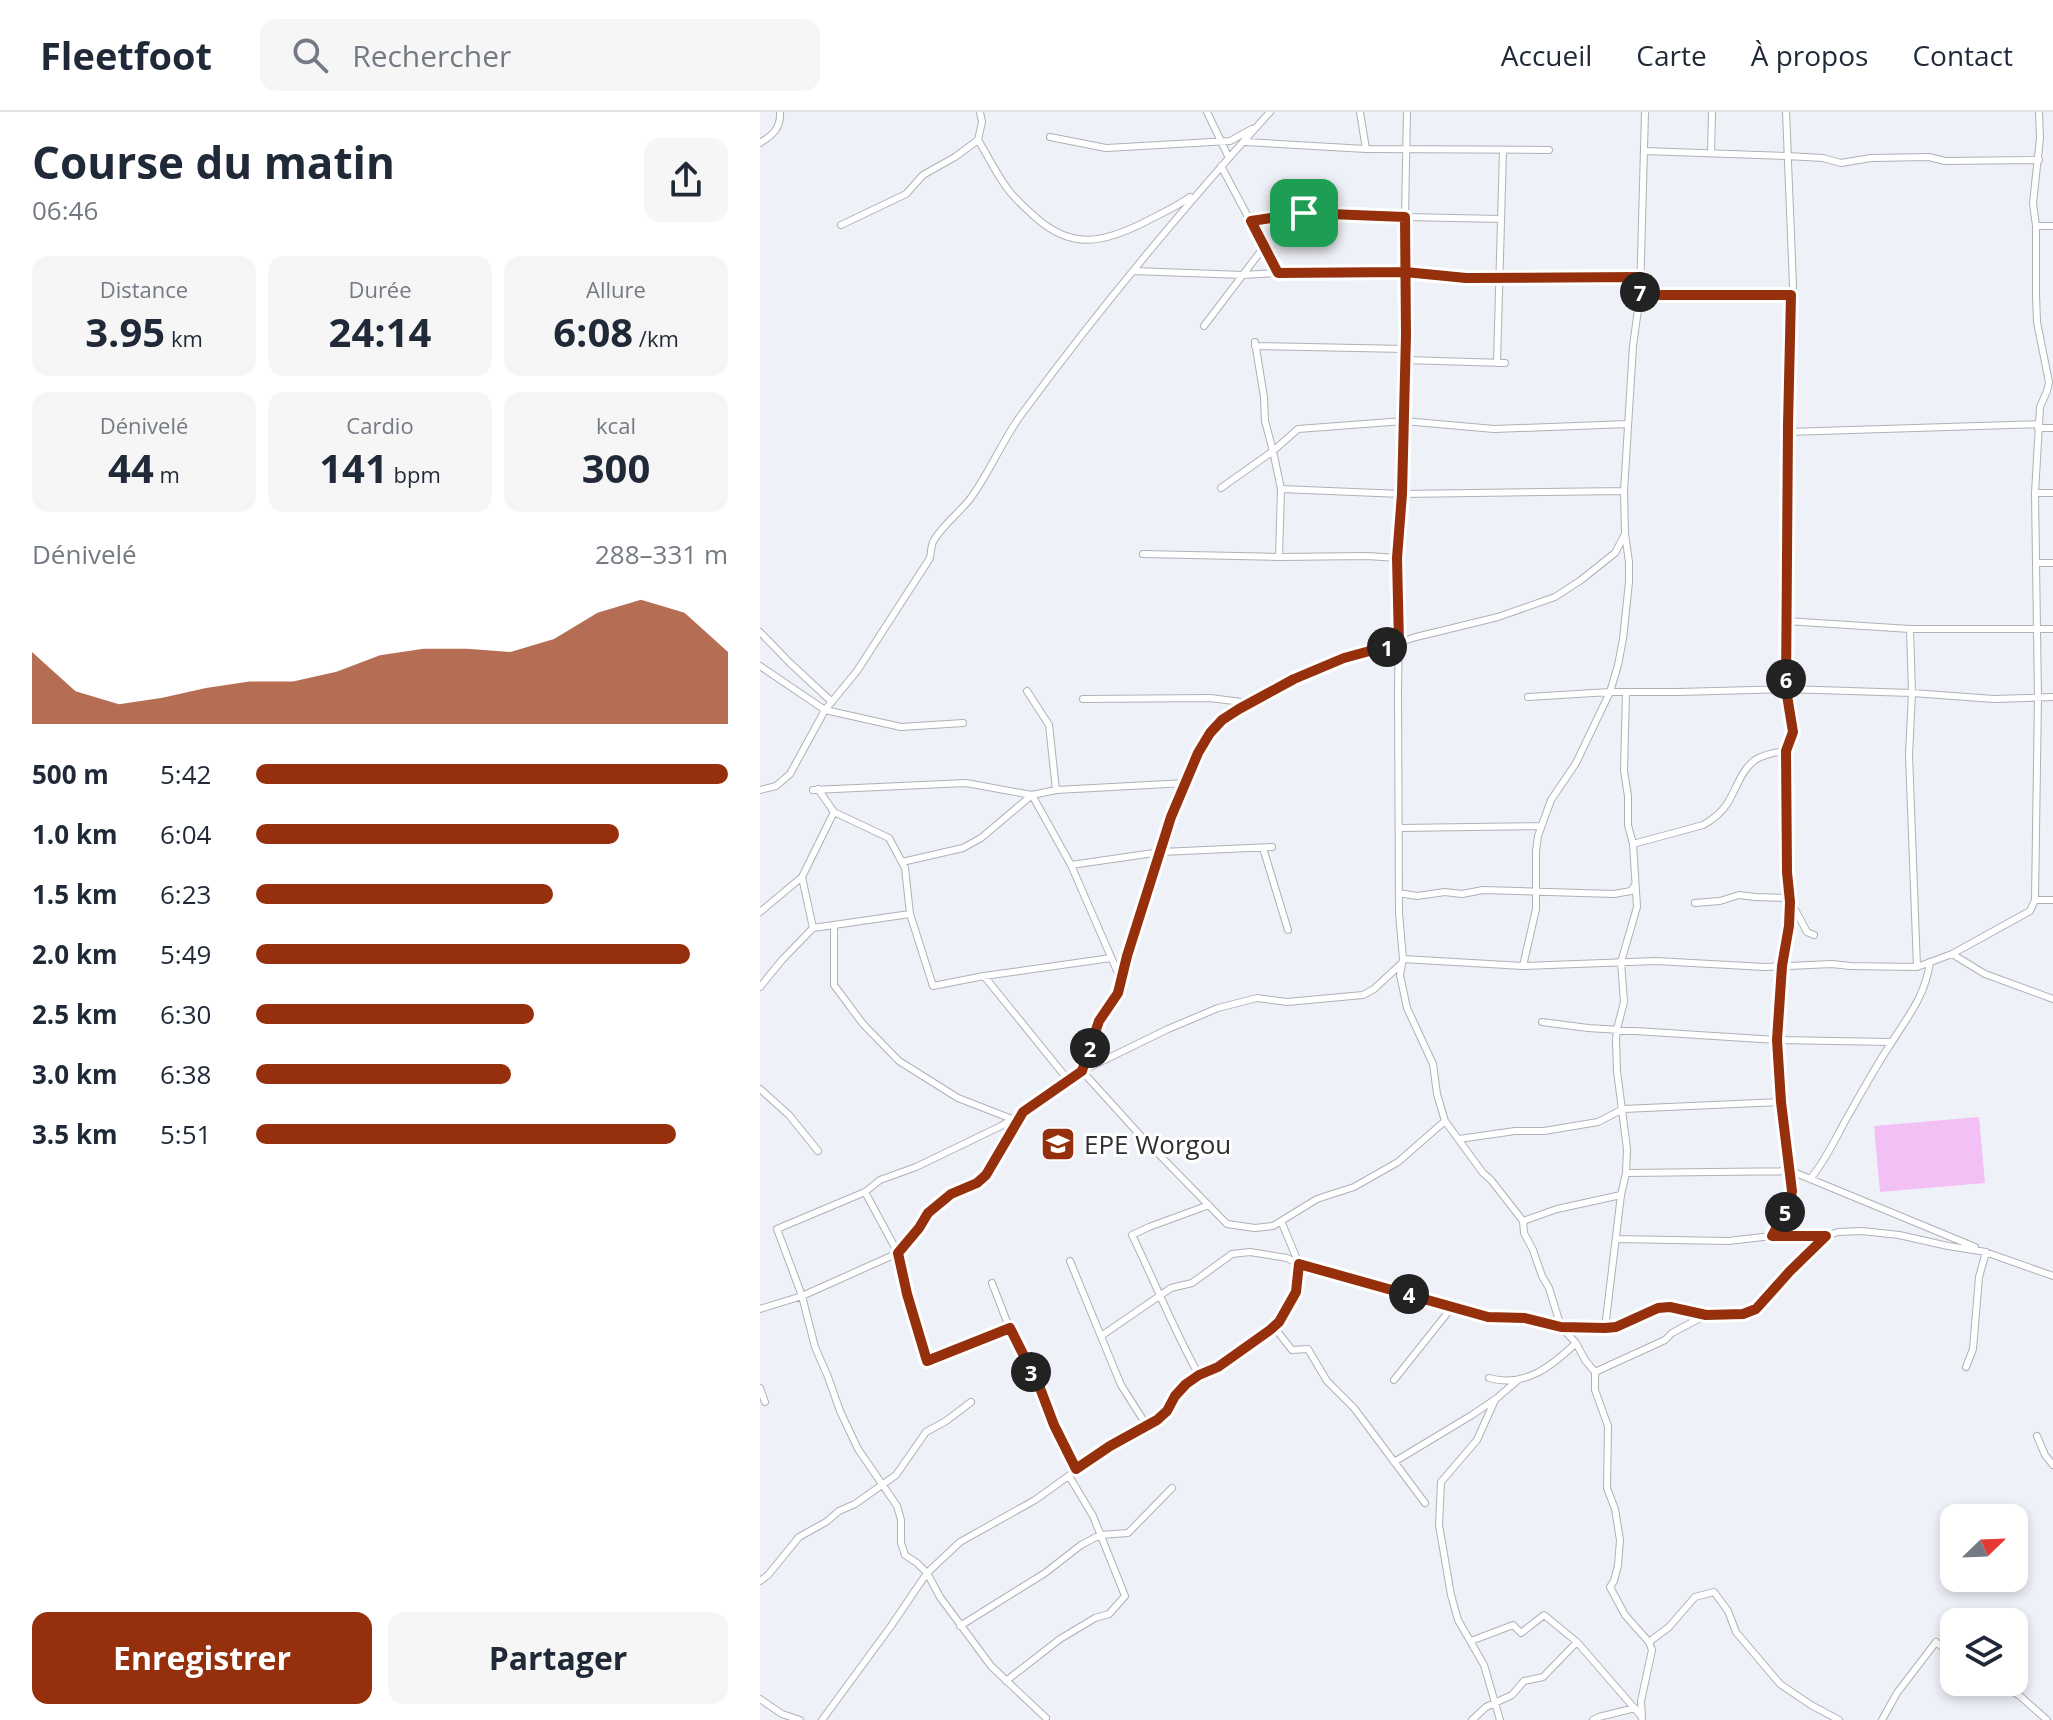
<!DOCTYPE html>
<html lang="fr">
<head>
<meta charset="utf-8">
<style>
	:root { --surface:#fff; --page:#f6f6f7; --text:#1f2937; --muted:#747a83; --line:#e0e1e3; --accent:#96300c }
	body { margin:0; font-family:"Open Sans",sans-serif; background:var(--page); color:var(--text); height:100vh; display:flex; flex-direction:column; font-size:30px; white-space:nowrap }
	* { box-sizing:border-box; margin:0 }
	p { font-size:26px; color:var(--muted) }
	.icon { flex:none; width:44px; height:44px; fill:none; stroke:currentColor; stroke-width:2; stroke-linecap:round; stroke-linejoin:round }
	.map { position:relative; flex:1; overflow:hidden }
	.drawer { display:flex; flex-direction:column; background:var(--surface); width:760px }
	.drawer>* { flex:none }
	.needle { width:52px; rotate:67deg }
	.tools { position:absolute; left:1180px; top:1392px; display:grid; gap:16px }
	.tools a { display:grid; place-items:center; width:88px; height:88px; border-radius:16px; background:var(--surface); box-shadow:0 4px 12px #0003; font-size:40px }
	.pin { position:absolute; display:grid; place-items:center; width:68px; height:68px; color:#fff; margin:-34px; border-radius:16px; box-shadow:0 4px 12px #0006 }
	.km { position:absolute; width:40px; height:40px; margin:-20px; border-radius:50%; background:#222; color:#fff; font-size:22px; line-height:40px; text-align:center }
	.round { display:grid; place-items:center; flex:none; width:84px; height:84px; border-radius:16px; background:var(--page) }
	.overview { display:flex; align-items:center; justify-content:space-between; height:136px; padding:0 32px }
	h1 { font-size:44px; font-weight:700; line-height:60px }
	.stats { display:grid; grid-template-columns:repeat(3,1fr); gap:12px; height:136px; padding:8px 32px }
	.stats div { display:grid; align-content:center; border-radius:16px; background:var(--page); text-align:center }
	.stats b { font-size:40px; font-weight:700 }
	.stats small { font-size:22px; font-weight:400 }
	.stats p { font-size:22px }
	.chart { height:224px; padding:16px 32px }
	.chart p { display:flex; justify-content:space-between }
	.chart svg { width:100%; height:144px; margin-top:8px; fill:var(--accent); opacity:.7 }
	.action { display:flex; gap:16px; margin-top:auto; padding:16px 32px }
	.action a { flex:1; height:92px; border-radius:16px; background:var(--accent); color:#fff; font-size:32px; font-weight:700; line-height:92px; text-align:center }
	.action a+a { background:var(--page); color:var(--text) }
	ul { padding:0 32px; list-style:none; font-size:26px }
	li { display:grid; grid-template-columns:128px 96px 1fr; align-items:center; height:60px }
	li i { height:20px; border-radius:10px; background:var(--accent) }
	header { display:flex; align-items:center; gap:48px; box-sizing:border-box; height:112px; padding:0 40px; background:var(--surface); border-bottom:2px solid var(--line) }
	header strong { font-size:38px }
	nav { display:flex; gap:44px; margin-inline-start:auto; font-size:28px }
	.search { width:560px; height:72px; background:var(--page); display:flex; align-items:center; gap:20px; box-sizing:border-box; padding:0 28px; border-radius:16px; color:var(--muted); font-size:30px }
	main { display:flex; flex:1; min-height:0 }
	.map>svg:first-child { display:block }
	.grass { fill:#f2c0f5 }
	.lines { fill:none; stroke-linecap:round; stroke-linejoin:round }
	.street-casing { stroke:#afb1b8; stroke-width:8 }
	.street { stroke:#fff; stroke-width:6 }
	.route-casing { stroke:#fff; stroke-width:16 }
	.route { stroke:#96300c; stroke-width:10 }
	.labels { text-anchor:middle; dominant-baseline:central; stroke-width:6; stroke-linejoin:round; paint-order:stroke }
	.poi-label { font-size:26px; fill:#2e2f32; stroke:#fff; text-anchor:start }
</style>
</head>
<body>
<header>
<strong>Fleetfoot</strong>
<div class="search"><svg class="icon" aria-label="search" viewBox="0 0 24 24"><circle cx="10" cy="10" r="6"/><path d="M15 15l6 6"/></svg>Rechercher</div>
<nav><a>Accueil</a><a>Carte</a><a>À propos</a><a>Contact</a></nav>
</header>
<main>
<section class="drawer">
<div class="overview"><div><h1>Course du matin</h1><p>06:46</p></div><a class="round"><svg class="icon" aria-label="share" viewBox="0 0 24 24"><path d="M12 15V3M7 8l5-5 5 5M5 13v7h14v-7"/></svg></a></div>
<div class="stats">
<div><p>Distance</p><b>3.95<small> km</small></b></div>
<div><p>Durée</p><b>24:14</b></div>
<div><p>Allure</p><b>6:08<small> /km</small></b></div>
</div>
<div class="stats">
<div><p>Dénivelé</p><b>44<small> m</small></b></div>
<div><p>Cardio</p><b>141<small> bpm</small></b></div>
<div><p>kcal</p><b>300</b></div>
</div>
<div class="chart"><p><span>Dénivelé</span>288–331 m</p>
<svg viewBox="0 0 160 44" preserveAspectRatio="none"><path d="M0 44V22L10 34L20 38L30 36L40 33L50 31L60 31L70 28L80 23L90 21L100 21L110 22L120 18L130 10L140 6L150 10L160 22V44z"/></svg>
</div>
<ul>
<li><b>500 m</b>5:42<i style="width:100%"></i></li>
<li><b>1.0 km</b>6:04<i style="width:77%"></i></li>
<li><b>1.5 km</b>6:23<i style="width:63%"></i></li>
<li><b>2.0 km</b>5:49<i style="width:92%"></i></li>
<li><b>2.5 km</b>6:30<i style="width:59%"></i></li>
<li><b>3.0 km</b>6:38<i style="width:54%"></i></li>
<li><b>3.5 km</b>5:51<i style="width:89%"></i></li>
</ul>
<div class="action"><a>Enregistrer</a><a>Partager</a></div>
</section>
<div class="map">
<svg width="1293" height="1608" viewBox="0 0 1293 1608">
	<rect width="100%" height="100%" fill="#eff1f8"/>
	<path class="grass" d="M1219 1005 1225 1071 1120 1080 1114 1014Z"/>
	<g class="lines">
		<g class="street-casing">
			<path id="street" d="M447 0 469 46
				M600 0 606 37
				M647 0 645 105 646 223 642 382 637 446 639 515 638 578 639 801 643 847 640 863 647 896 673 952 677 982 685 1009 723 1061 731 1068 763 1109 764 1121 773 1138 782 1164 789 1176 801 1215 816 1231 825 1248 835 1260V1278L848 1314 847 1376 855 1397 860 1428 858 1453 854 1469 850 1475 865 1503 889 1530 892 1538 881 1589 882 1606
				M290 25 346 36 470 29 492 17
				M218 28C228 44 236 61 247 76 254 86 264 95 273 103 311 139 344 131 387 109 402 101 416 95 430 85
				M485 30 606 37 789 38
				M0 31C13 23 21 16 20 0
				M884 39 1027 44 1063 46 1081 51 1111 46 1169 45 1185 49 1279 48
				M951 42 952 0
				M461 54 518 161
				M491 109 544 101 645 105 741 107
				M81 113 146 82 163 63 195 45 218 28 222 10 220 0
				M1276 114H1293
				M373 159 483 163 518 161 645 160 706 166 880 165
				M880 183H1031
				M444 214 504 135
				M495 230 504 285 505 309 513 339 521 377 642 382 864 379
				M495 234 645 237
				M645 248 745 251
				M737 251 743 38
				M1278 316H1293
				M1028 320 1278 312
				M461 376 513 339 538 317 644 309 734 317 868 312
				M1275 381H1293
				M383 442 519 445 607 444 637 446
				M519 445 521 377
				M1277 451H1293
				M1026 509 1150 517H1293
				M1150 517 1152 581 1149 643 1157 855
				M0 520 30 551 72 590
				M0 554 65 598 141 615 203 611
				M267 579 289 613 296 678
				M866 580 864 659 868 684V713L873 732
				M768 585 850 580H918L1026 577 1152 581 1234 587 1293 585
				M323 587 450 586 490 591
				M58 677 74 700 129 726 145 756 150 802 173 874 224 864 351 846
				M0 678 16 674 30 662 65 598 97 559 170 446C171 440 171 433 174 428 183 413 199 401 210 387 230 360 242 329 261 303 339 197 422 97 510 0
				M53 678 206 671 272 683 296 678 426 671
				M639 716 781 714
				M503 736 528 818
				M142 750 203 736 221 726 272 683 311 753 361 868
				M311 753 401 740 512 735
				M42 765 53 816
				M639 781 657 784 685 780 702 782 723 778 854 782 871 779 875 773
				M1275 788H1293
				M935 791 960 789 979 783 995 785 1029 786 1047 820 1054 823
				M0 800 42 765 74 700
				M74 813V873L103 912 139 949 198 986 252 1007
				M1192 842 1225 862 1293 887
				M643 847 763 854 896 849 1005 855 1072 852 1090 854 1157 855 1192 842 1270 799 1275 788 1278 585 1275 381 1280 295 1287 279 1289 270 1277 210 1276 183V114L1273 91 1280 26 1279 0
				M763 854 776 797V739L778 724 791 688 816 651 850 580 858 553 863 527 869 470V450L865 422 864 379 873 234 880 183 885 0
				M224 864 309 969
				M0 875 22 848 53 816 150 802
				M782 910 828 916 1017 928 1131 930
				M323 958 339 909 358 881 367 844 420 683 438 641 450 621 462 608 501 584 556 557 656 525 738 505 795 485 821 468 855 441 865 422
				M322 959 379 1022 467 1112 495 1116 513 1114 557 1087 594 1075 638 1050 685 1009
				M0 977 29 1003 58 1039
				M699 1027 755 1019H784L838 1010 863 997 1021 990
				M866 1061 1031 1059 1215 1135
				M1050 1067C1068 1046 1078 1020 1092 997 1104 976 1116 954 1130 933 1148 904 1165 885 1170 850
				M105 1080 138 1141 147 1182 167 1249 250 1216
				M763 1109 797 1097 861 1083
				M1012 1124 1030 1090 1032 1079 1021 990 1017 928 1022 854 1029 814 1030 790 1027 760 1026 639 1033 620 1026 577 1028 313 1033 173 1026 0
				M856 1127 968 1129 1012 1124H1064
				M1225 1140 1293 1164
				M310 1149 361 1273 387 1314
				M232 1171 254 1228 280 1276 294 1313 316 1357
				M0 1197 42 1184 138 1141 159 1116 168 1101 191 1082 217 1071 226 1063 262 1002
				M514 1215 532 1238 548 1237 567 1269 594 1296 665 1391
				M845 1216 861 1083 866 1061 867 1037 857 959 856 928 857 917 864 890 861 850 877 795 873 732 943 713C952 708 961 701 967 692 976 678 981 658 995 648 1005 642 1016 640 1026 639
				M341 1224 411 1176 432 1171 472 1142 490 1140 527 1146 539 1152 728 1205 765 1206 801 1215 845 1216 856 1215 898 1196 910 1195 946 1203 983 1202 996 1197 1030 1159 1066 1124 1078 1120 1102 1119 1139 1123 1188 1134 1226 1140 1219 1165 1213 1237 1206 1255
				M835 1260 905 1228 912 1221 946 1203
				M439 1263C414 1219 395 1170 372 1123L389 1115 449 1093
				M729 1266C765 1276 792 1254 816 1231
				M634 1268 693 1194
				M0 1276 5 1290
				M735 1288 717 1328 681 1370 679 1413 691 1483 698 1508 724 1553 740 1608
				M1277 1324 1285 1343 1293 1353
				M634 1350 712 1303 737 1286 758 1268
				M0 1469 8 1463 39 1425 66 1410 79 1399 95 1392 136 1363 166 1320 186 1309 211 1290
				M200 1514 285 1461 321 1433 340 1423 368 1421 412 1376
				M711 1529 753 1513 761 1521 784 1503 817 1530 882 1605
				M889 1530 909 1515 935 1485 954 1480 968 1499 976 1520 1020 1572 1051 1593 1079 1608
				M246 1569 300 1527 335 1506 349 1502 365 1484 333 1404 309 1364
				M1236 1570 1260 1584 1287 1608
				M0 1587 22 1602 40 1608
				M286 1606 231 1554 180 1485 167 1461 157 1451 145 1443 141 1431V1408L137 1394 98 1337 80 1299 68 1265 55 1235 42 1184 17 1117 105 1080 120 1068 156 1055 241 1014 280 990 322 959 408 917 458 896 497 886 527 890 603 883 614 877 642 851
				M62 1608 131 1514 167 1461 200 1430 275 1388 350 1334 397 1308 407 1299 415 1284 426 1272 439 1263 458 1255 510 1218 519 1210 536 1180 539 1152 521 1109
				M712 1608 726 1595 752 1583 764 1569 783 1565 817 1530
				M833 1608 839 1605 875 1596
				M1122 1608 1137 1581 1176 1530 1194 1545"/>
		</g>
		<use href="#street" class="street"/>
	</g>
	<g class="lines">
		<g class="route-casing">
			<path id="route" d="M544 101 645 105 646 223 642 382 637 446 639 531 584 546 534 567 479 597 462 608 450 621 438 641 411 705 367 844 358 881 339 909 322 959 263 1000 226 1063 217 1071 191 1082 168 1101 159 1116 138 1141 147 1182 167 1249 250 1216 280 1276 294 1313 316 1357 350 1334 397 1308 407 1299 415 1284 426 1272 439 1263 458 1255 510 1218 519 1210 536 1180 539 1152 728 1205 765 1206 801 1215 845 1216 856 1215 898 1196 910 1195 946 1203 983 1202 996 1197 1030 1159 1066 1124H1012L1030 1090 1032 1079 1021 990 1017 928 1022 854 1029 814 1030 790 1027 760 1026 639 1033 620 1026 577 1028 313 1031 183H880V165L706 166 645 160 518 161 491 109 544 101"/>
		</g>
		<use href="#route" class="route"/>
	</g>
	<defs>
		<g id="school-square" transform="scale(1.8)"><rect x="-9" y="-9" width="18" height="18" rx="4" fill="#96300c" stroke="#fff"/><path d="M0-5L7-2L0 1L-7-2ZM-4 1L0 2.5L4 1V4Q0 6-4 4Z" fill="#fff"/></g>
	</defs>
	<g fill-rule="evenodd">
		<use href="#school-square" x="298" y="1032"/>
	</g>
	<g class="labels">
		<g class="poi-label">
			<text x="324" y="1032">EPE Worgou</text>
		</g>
	</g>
</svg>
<div class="tools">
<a><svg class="needle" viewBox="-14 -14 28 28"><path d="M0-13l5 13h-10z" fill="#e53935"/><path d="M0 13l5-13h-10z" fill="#747a83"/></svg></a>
<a><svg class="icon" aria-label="layers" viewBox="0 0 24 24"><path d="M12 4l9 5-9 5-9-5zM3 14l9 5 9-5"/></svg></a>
</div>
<div class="pin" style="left:544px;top:101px;background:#1e9e55"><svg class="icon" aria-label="arrive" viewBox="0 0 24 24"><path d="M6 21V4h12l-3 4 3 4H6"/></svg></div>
<b class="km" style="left:627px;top:535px">1</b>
<b class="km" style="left:330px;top:936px">2</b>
<b class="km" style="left:271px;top:1260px">3</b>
<b class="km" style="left:649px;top:1182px">4</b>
<b class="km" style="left:1025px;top:1100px">5</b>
<b class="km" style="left:1026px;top:567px">6</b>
<b class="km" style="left:880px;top:180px">7</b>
</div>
</main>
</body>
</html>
